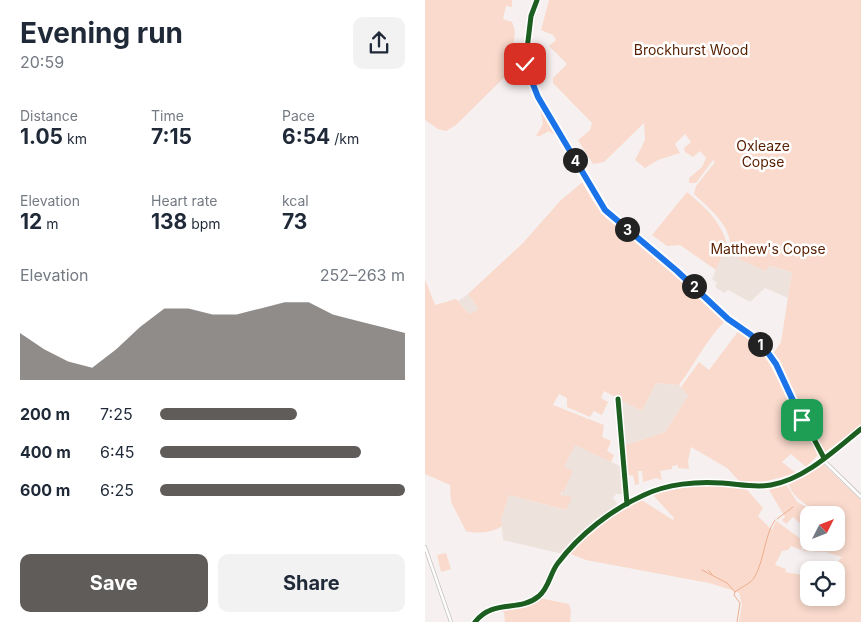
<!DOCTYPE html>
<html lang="en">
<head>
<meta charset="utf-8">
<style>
	:root { --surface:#fff; --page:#f2f2f3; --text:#1f2937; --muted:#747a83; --accent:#605c5a }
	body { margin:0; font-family:Inter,sans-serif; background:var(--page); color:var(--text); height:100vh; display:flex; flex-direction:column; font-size:19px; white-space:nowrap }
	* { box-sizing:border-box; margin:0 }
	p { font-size:16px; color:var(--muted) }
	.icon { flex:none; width:28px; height:28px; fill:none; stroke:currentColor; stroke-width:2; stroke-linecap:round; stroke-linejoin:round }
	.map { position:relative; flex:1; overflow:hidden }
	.details { display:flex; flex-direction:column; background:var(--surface); width:425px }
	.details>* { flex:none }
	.needle { width:32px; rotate:48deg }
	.fabs { position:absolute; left:375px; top:506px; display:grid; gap:10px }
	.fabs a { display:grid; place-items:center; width:45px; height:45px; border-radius:10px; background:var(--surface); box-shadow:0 2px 8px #0003; font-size:25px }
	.pin { position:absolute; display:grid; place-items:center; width:42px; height:42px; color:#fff; margin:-21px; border-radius:10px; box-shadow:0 2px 8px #0006 }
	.km { position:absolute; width:25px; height:25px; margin:-12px; border-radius:50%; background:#222; color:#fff; font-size:14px; line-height:25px; text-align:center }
	.round { display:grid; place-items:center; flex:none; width:52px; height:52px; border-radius:10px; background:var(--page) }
	.summary { display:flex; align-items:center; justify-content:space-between; height:85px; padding:0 20px }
	h1 { font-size:28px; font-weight:700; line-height:38px }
	.stats { display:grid; grid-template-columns:repeat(3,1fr); gap:8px; height:85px; padding:5px 20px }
	.stats div { display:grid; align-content:center }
	.stats b { font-size:21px; font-weight:700 }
	.stats small { font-size:14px; font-weight:400 }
	.stats p { font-size:14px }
	.chart { height:140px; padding:10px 20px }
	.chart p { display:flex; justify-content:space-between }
	.chart svg { width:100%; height:90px; margin-top:5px; fill:var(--accent); opacity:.7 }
	.action { display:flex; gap:10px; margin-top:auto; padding:10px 20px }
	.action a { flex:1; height:58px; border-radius:10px; background:var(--accent); color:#fff; font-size:20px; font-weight:700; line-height:58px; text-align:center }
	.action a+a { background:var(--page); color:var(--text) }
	ul { padding:0 20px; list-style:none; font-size:16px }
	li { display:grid; grid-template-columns:80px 60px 1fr; align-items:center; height:38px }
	li i { height:12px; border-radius:6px; background:var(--accent) }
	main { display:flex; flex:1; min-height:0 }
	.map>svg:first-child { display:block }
	.built { fill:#eee2dd }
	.green { fill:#f9dacc }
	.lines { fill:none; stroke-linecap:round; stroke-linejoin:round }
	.stream { stroke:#eead8d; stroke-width:1 }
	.street-casing { stroke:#c5c1c0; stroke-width:4 }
	.secondary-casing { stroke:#c5c1c0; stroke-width:4.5 }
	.street { stroke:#fefdfd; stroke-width:2.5 }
	.secondary { stroke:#fefdfd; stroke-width:3 }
	.cycleway-casing { stroke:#fff; stroke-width:8 }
	.cycleway { stroke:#1b5e20; stroke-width:5 }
	.route-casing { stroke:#fff; stroke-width:10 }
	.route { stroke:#1a73e8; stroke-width:6 }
	.labels { text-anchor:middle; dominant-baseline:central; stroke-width:5; stroke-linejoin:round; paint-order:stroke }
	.park-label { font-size:14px; fill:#571f00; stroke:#fff }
</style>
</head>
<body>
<main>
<section class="details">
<div class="summary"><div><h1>Evening run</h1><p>20:59</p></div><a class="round"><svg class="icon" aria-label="share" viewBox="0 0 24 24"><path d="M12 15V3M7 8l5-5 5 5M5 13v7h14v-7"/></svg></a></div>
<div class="stats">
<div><p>Distance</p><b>1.05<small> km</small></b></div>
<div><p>Time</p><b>7:15</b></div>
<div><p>Pace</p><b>6:54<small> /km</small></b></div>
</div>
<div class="stats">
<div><p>Elevation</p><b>12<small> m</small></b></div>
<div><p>Heart rate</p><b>138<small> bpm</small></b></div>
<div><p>kcal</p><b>73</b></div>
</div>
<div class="chart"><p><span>Elevation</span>252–263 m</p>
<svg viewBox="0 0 160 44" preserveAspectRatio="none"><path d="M0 44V21L10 29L20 35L30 38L40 29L50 18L60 9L70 9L80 12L90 12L100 9L110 6L120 6L130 12L140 15L150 18L160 21V44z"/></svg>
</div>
<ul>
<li><b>200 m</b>7:25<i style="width:56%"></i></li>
<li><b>400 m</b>6:45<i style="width:82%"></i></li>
<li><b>600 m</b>6:25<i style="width:100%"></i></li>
</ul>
<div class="action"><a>Save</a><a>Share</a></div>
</section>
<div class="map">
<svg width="436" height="622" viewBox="0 0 436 622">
	<rect width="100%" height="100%" fill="#f6f1f0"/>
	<path class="built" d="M303 247 315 254V259L340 271 343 266 367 272 363 298 340 288 325 302 303 290 299 293 290 287 292 283 287 279 299 250Z
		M43 294 54 309 47 313 44 314 33 301Z
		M231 383 254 385 263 395 261 400 240 432 198 446 193 398 217 411Z
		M127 434 197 467 200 494H191L188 498 194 506 168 522 138 554 78 540 76 519 84 495 140 510Z"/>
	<path class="green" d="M0 0H87V7L81 6 78 19 87 22C95 37 81 46 97 60L31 125 21 131 13 129 0 120Z
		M124 0H436V425L400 452 384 429 372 400 363 389 348 354 356 342 367 272 344 266 340 271 314 259 315 254 305 248C307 226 284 208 269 194L271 186 290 162 288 160 271 183H264V178L277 167 281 158 275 151 268 157 260 152 259 148 266 142 260 134 250 144 255 153 233 160 220 168 210 160 220 140 219 123 179 162 168 164 153 140 165 130 167 123 128 83V78L142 64 124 46 131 40 128 35 116 30Z
		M114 104 137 143H135L130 135 124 131 115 136H111L118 124Z
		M159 181 180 214 260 282 300 321C281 340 270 364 254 385L231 383 217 411 179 391 176 398 183 402 177 415 169 411 165 417 142 407V398L134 394 128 405 179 425 177 437 186 441 182 451 189 455 186 462 150 445 139 467 148 471 139 491H137L136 495 147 497 141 510 84 495 76 519 77 526C67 533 52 534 41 531L26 502 25 485 0 474V279L10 305 31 299 44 314 54 309 43 294 97 244 136 200Z
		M262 192C282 209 296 221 303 247L299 250 291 270 255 245 242 246 227 235Z
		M222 240 254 267 250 268 221 242Z
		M256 269 306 316 326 329 325 331 298 314 256 271Z
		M315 329 343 356 393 455 381 467 366 454 357 462 371 473 342 481 315 482 302 468 266 447 263 461 264 469 253 468V465L247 466V469L235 471 237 480 231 478 218 482 217 471H213L214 484 210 485 208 475 200 476 198 446 240 432 263 396 256 387 274 362 284 370Z
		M398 464 436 500V622H314L317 605 314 593 310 591 284 583 161 560 143 553 169 529 215 499 248 520 249 518 228 495C243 489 307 478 320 488 326 493 332 502 338 508L333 516 347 530 351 521 376 539 380 528 368 517 361 524 357 520 360 517 344 490 361 484 372 502 385 509 388 514 384 515V528L376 550 366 546 363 550 357 551 350 565 361 569 360 572 384 576V598H411V575L416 577 417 574 408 568 398 570 399 567 409 566 417 557 401 552 378 551 384 535V542H411V515H390C387 504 369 502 363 483Z
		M21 553 26 569 16 572 12 555Z
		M114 598 144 604 146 611 145 622H80L79 612 68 610 97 605Z"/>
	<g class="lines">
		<path class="stream" d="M352 519 368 507
			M277 570 302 583 310 592 309 595 315 603 312 622
			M283 570 287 574
			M310 592C316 587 325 584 329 578 339 562 340 533 350 520"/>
		<g class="street-casing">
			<path id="street" d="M112 0 106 16 100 66 113 97 171 198 184 215 252 271 295 313 325 335 344 354 399 458
				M0 547 26 622"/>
		</g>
		<g class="secondary-casing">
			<path id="secondary" d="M397 459 436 497
				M50 622C69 598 94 613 114 596 124 588 125 573 133 563 154 535 187 509 219 495 242 484 272 481 297 483 314 484 330 488 346 485 380 479 410 450 436 429"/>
		</g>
		<use href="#street" class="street"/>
		<use href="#secondary" class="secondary"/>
		<g class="cycleway-casing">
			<path id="cycleway" d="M112 0 106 16 100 66 113 97 171 198 184 215 252 271 295 313 325 335 344 354 399 458
				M193 399 202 504
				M50 622C69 598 94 613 114 596 124 588 125 573 133 563 154 535 187 509 219 495 242 484 272 481 297 483 314 484 330 488 346 485 380 479 410 450 436 429"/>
		</g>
		<use href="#cycleway" class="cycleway"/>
	</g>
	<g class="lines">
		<g class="route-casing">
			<path id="route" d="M100 64 113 97 180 210 252 271 303 319 326 335 341 350 351 364 377 420"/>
		</g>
		<use href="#route" class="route"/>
	</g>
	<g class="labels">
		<g class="park-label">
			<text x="266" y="49">Brockhurst Wood</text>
			<text x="338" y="145">Oxleaze<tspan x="338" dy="16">Copse</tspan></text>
			<text x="343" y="248">Matthew's Copse</text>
		</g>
	</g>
</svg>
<div class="fabs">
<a><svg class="needle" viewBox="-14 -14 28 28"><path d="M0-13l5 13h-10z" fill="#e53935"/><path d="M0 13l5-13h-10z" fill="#747a83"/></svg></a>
<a><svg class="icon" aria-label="locate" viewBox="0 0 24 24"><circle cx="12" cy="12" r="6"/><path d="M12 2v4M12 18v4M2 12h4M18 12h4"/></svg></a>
</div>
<div class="pin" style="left:377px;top:420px;background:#1e9e55"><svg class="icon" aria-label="arrive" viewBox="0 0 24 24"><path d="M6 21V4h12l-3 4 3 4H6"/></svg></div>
<div class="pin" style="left:100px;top:64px;background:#d93025"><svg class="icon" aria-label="check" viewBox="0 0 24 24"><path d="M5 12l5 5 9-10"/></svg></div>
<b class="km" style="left:335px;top:344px">1</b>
<b class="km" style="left:269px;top:286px">2</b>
<b class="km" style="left:202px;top:229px">3</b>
<b class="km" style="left:150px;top:160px">4</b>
</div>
</main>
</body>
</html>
